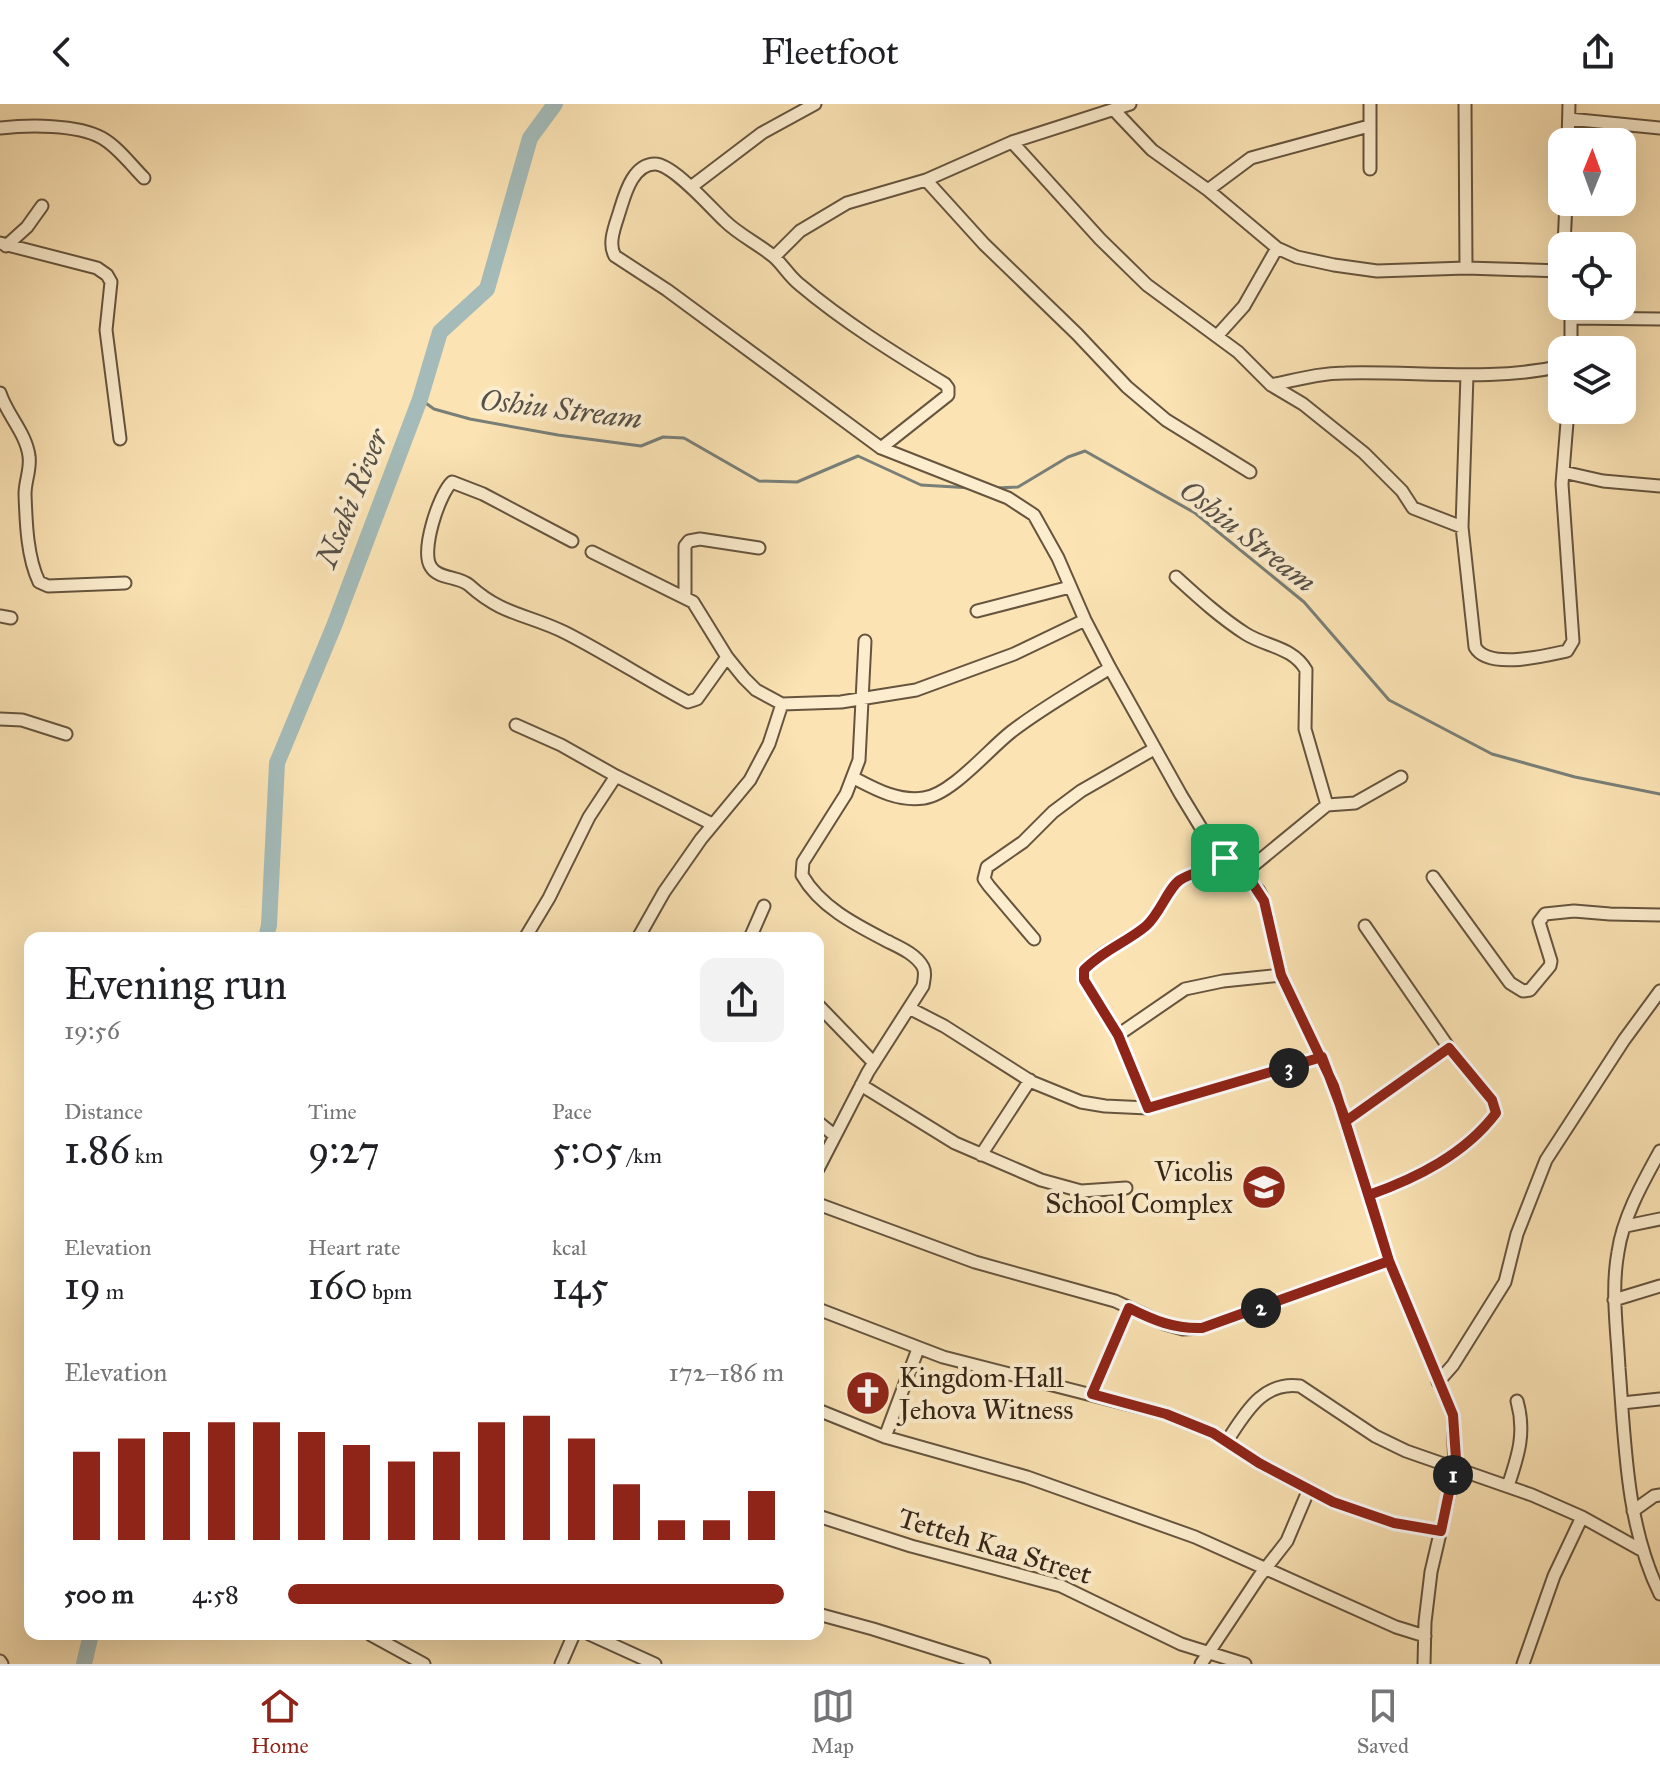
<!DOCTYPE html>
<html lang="en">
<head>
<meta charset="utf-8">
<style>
	:root { --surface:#fff; --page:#f2f2f2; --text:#202124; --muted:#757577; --line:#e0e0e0; --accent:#8f2418 }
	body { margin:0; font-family:"IM FELL Great Primer",serif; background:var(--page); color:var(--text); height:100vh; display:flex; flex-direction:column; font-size:30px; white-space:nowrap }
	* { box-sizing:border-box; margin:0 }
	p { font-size:26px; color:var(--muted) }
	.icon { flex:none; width:44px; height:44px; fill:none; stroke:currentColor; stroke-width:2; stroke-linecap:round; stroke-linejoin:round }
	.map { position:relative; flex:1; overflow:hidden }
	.panel { position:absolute; left:24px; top:828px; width:800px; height:708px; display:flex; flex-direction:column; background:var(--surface); border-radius:16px; box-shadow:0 8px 32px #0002 }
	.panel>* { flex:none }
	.needle { width:52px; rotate:1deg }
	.fabs { position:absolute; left:1548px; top:24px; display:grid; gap:16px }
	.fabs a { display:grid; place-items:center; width:88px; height:88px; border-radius:16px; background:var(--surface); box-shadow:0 8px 32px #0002; font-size:40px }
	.pin { position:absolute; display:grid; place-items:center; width:68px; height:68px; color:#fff; margin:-34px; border-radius:16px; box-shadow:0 4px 12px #0006 }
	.km { position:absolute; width:40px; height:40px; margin:-20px; border-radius:50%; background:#222; color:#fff; font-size:22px; line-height:40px; text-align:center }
	.round { display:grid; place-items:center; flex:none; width:84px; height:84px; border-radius:16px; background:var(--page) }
	.headline { display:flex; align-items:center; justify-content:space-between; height:136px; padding:0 40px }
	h1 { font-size:44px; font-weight:600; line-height:60px }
	.figures { display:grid; grid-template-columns:repeat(3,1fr); gap:12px; height:136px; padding:8px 40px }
	.figures div { display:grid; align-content:center }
	.figures b { font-size:40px; font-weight:600 }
	.figures small { font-size:22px; font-weight:400 }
	.figures p { font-size:22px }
	.chart { height:224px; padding:16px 40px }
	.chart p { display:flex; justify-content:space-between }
	.chart svg { width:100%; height:144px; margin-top:8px; stroke:var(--accent); stroke-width:6 }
	ul { padding:0 40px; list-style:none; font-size:26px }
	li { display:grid; grid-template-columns:128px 96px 1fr; align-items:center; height:60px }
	li i { height:20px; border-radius:10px; background:var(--accent) }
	header { display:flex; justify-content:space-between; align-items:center; height:104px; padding:0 40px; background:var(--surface); font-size:36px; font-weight:600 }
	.tabs { display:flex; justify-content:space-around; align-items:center; height:112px; border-top:2px solid var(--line); background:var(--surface); font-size:22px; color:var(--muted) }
	.tabs a { display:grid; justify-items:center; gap:4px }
	.tabs .current { color:var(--accent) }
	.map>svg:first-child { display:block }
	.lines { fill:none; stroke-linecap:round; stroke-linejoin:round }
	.stream { stroke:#787f78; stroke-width:3 }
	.river { stroke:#a4bbb9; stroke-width:16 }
	.minor-casing { stroke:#66543e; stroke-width:15 }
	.minor { stroke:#fcedce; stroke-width:11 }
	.route-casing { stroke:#fff; stroke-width:16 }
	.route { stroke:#8f2418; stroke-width:10 }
	.labels { text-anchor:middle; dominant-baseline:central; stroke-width:8; stroke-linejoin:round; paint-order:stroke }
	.poi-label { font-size:28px; fill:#352417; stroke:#fcedce; text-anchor:end }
	.street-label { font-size:28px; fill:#352417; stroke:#fcedce }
	.water-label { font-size:30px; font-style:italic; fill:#565148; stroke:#fcedce }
</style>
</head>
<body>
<header><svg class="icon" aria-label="back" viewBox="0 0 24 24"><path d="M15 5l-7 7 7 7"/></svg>Fleetfoot<svg class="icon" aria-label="share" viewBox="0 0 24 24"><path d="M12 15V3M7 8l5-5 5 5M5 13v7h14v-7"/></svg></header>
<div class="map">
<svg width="1660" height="1560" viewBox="0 0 1660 1560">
	<rect width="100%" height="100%" fill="#fbe3b4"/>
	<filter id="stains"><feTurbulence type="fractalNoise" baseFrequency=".0025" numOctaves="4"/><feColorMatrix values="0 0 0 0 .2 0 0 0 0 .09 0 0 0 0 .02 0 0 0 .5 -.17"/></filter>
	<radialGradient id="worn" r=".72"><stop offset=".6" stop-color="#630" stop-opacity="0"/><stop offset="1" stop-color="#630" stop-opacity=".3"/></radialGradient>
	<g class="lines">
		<path class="stream" d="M420 295 434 305 470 315 558 331 641 342 663 333 684 334 759 377 797 378 858 352 921 381 972 384
			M996 384 1018 383 1068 353 1085 347 1195 409 1304 498 1389 596 1492 650 1575 673 1660 690"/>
		<path class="river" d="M266 834 269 821 277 659 334 522 420 295 440 228 487 185 530 34 555 0
			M84 1560 91 1530"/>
		<g class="minor-casing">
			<path id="minor" d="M1370 0V65
				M1465 0 1466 164
				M1114 6 1152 46 1208 86 1277 144 1297 153 1334 161 1377 167 1466 164 1562 167
				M1569 15 1660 24
				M0 24C28 21 77 20 102 34 118 43 131 61 144 74
				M1012 38 1100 135 1147 181 1238 248 1271 281 1303 300 1364 349 1402 387 1413 404 1462 423
				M1568 38 1569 0
				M926 76 984 140 1077 230 1127 283 1166 316 1250 368
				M691 83 762 29 815 0
				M1208 86 1251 54 1369 22
				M0 139 97 164 107 171 111 178 106 226 120 335
				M6 142 27 123 42 102
				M1564 142 1566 98
				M774 153 800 127 847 99 926 76 1012 38 1130 0
				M1572 214 1660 215
				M1217 232 1244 202 1277 144
				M1571 246V202
				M1467 271 1462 423 1475 543C1488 566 1544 552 1567 547L1573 537 1562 380 1568 306
				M1271 281C1296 276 1319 269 1345 269 1417 267 1491 278 1562 262
				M0 289C7 311 26 329 29 352 31 365 25 377 25 390 26 418 27 453 39 478L48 482 125 479
				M881 344 948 291V284L945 280C894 249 844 218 799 180 789 172 783 161 774 153 759 140 739 131 725 117 711 104 673 60 655 60 633 60 625 90 620 106 616 120 607 139 615 152L667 186 881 344 1008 394 1034 411 1058 454 1085 516 1110 564 1181 691 1206 732 1259 787 1264 797 1281 871 1334 982 1389 1157 1453 1311 1455 1365 1431 1468 1425 1518 1424 1560
				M1563 368 1603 377 1660 382
				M572 437 483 390 452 378C439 390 420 448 431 463 438 475 458 472 469 481 503 512 528 510 566 529 607 550 647 576 688 598L697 595 727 553
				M592 448 693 498 727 553 744 574 756 586 782 600 841 598 916 586 1014 550 1085 516
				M1176 473C1199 494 1221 514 1246 530 1267 543 1293 543 1306 566L1305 625 1327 701
				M685 493V442L689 437 700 435 759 444
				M977 507 1070 483
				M0 512 11 514
				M0 615 22 616 66 630
				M516 621 561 641 616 672 712 720
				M854 674C875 685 898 698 924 694 952 690 988 646 1011 628 1042 604 1076 585 1110 564
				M1243 770 1327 701 1355 699 1401 673
				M1433 773 1510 879 1523 887 1530 886 1550 862 1551 857 1539 818 1545 810 1574 807 1610 810 1660 811
				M1365 822 1449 944 1492 996 1496 1009C1465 1050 1417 1074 1369 1091
				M525 834 549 794 589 713 616 672
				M638 834 664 788 701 735 750 676 769 640 782 600
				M750 834 764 802
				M1034 835 989 782 984 775 987 763 1023 738 1053 708 1081 687 1154 645
				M818 901 874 959
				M909 904 944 922 1032 978 1081 998 1105 1002 1148 1004 1322 953
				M1118 931 1185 885 1223 877 1281 871
				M861 981 955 1039 1041 1076 1081 1087 1126 1084
				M1148 1004 1118 931 1084 876V866C1101 847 1127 838 1146 822 1160 810 1168 784 1180 776 1194 767 1211 766 1225 754
				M1346 1017 1449 944
				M818 1018 834 1031
				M1660 1047C1643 1078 1623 1113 1618 1148 1611 1186 1617 1225 1619 1264 1625 1339 1626 1421 1660 1490
				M981 1051 1030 976
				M818 1065 868 968 923 882C924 875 926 869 923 863 916 850 899 843 887 837 856 821 820 803 802 771L803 758 846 690 859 656 865 537
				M818 1100 975 1158 1115 1197 1165 1220 1183 1225 1202 1224 1389 1157
				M1626 1122 1660 1115
				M1614 1196 1660 1182
				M818 1205 943 1253 1166 1310 1213 1329 1259 1359 1333 1398 1394 1419 1441 1427
				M1438 1278 1453 1261 1505 1178 1517 1130 1546 1056 1624 936 1660 887
				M1092 1290 1129 1204
				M1622 1299 1660 1295
				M818 1306 885 1333 1027 1373 1195 1433 1396 1523 1425 1532
				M885 1333 918 1245
				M1227 1337C1245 1310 1262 1277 1300 1282L1375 1332 1406 1347 1532 1391 1582 1413 1643 1447
				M1508 1382C1518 1352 1526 1329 1517 1297
				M1633 1407 1654 1392 1660 1391
				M818 1412 911 1442 1061 1482 1181 1540 1245 1560
				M818 1510 873 1525 984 1560
				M589 1530 655 1560
				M371 1531 424 1560
				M0 1557 2 1560
				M561 1560 574 1530
				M1201 1560 1259 1473 1287 1437 1309 1385
				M1523 1560 1554 1472 1582 1413"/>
		</g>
		<use href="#minor" class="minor"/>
	</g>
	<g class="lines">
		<g class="route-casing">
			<path id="route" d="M1225 754 1251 777 1264 797 1281 871 1334 982 1389 1157 1453 1311 1456 1355 1441 1427 1394 1419 1333 1398 1259 1359 1213 1329 1166 1310 1092 1290 1129 1204C1153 1216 1174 1225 1202 1224L1389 1157 1369 1091C1417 1074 1465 1050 1496 1009L1492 996 1449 944 1346 1017 1322 953 1148 1004 1118 931 1084 876V866C1102 847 1127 838 1146 822 1160 810 1168 784 1180 776 1194 767 1211 766 1225 754"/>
		</g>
		<use href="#route" class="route"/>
	</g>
	<defs>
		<g id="school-disc" transform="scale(2.3)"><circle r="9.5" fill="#8f2418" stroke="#fcedce"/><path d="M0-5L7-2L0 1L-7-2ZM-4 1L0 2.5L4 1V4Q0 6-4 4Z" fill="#fff"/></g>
		<g id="church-disc" transform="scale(2.3)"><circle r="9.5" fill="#8f2418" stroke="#fcedce"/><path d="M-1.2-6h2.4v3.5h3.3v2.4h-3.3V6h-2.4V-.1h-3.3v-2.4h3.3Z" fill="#fff"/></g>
	</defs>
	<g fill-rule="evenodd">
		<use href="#school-disc" x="1264" y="1083"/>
		<use href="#church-disc" x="868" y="1289"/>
	</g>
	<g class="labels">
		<g class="poi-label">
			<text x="1233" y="1067">Vicolis<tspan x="1233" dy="32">School Complex</tspan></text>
			<text x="899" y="1273" text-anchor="start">Kingdom Hall<tspan x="899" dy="32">Jehova Witness</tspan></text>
		</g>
		<g class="street-label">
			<text transform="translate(995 1442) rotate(17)">Tetteh Kaa Street</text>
		</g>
		<g class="water-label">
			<text transform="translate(561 305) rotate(7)">Oshiu Stream</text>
			<text transform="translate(352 394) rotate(-68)">Nsaki River</text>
			<text transform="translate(1248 432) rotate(38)">Oshiu Stream</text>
		</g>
	</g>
	<rect width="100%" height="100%" filter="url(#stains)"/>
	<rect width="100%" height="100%" fill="url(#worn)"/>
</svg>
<div class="fabs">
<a><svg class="needle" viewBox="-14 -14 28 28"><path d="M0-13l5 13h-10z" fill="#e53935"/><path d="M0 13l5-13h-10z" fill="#757577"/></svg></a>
<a><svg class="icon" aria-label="locate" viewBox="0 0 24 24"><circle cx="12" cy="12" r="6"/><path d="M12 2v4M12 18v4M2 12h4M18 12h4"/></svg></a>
<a><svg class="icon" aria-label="layers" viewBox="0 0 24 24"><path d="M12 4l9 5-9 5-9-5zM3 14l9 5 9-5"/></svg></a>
</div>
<div class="pin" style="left:1225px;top:754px;background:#1e9e55"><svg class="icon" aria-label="arrive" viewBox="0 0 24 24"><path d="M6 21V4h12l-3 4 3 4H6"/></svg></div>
<b class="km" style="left:1453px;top:1371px">1</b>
<b class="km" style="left:1261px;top:1204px">2</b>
<b class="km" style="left:1289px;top:964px">3</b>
<section class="panel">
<div class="headline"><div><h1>Evening run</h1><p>19:56</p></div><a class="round"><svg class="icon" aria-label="share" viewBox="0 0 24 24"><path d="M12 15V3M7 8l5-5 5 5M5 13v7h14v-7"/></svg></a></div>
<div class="figures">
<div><p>Distance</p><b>1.86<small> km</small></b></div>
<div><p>Time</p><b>9:27</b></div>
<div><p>Pace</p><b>5:05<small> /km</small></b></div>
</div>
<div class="figures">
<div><p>Elevation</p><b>19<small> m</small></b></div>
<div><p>Heart rate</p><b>160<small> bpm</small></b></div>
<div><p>kcal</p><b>145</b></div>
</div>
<div class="chart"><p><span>Elevation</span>172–186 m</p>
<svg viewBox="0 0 160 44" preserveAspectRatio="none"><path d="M5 44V17M15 44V13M25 44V11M35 44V8M45 44V8M55 44V11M65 44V15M75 44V20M85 44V17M95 44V8M105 44V6M115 44V13M125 44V27M135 44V38M145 44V38M155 44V29"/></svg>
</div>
<ul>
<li><b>500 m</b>4:58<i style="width:100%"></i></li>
</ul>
</section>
</div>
<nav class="tabs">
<a class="current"><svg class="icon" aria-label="home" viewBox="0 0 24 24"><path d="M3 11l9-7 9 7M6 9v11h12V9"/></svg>Home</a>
<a><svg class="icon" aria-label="map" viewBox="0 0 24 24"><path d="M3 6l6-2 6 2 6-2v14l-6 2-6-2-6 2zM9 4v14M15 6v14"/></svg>Map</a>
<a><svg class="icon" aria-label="saved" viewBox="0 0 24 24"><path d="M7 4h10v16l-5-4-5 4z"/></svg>Saved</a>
</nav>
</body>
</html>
